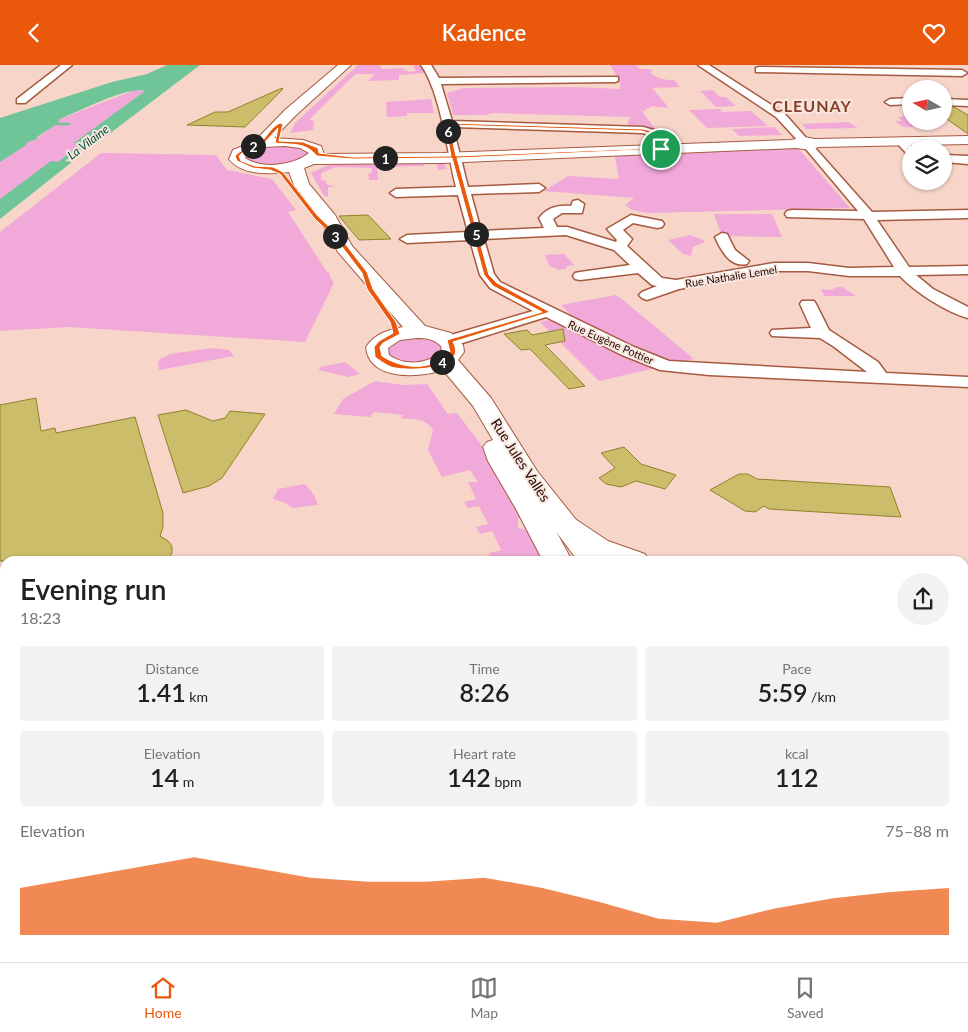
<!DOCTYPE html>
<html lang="en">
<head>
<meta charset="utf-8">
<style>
	:root { --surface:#fff; --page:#f2f2f2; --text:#202124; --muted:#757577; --line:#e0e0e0; --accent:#ea580c }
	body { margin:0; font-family:Lato,sans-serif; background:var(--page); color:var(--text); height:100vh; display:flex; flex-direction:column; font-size:19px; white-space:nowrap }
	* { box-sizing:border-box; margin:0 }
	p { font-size:16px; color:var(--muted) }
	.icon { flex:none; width:28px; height:28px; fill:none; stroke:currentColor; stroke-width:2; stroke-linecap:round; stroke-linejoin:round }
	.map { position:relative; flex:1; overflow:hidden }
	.panel { position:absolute; left:0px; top:491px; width:969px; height:406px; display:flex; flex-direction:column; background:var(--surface); border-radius:15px 15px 0 0; box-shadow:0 1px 4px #0004 }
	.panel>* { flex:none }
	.needle { width:32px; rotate:279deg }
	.controls { position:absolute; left:902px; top:15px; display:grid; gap:10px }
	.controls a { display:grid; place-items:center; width:50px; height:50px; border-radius:50%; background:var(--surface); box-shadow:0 1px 4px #0004; font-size:25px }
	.pin { position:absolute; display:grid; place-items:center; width:42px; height:42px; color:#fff; margin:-21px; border:2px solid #fff; border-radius:50%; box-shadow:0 1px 5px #0007 }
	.km { position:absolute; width:25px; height:25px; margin:-12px; border-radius:50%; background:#222; color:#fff; font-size:14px; line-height:25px; text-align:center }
	.round { display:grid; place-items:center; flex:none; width:52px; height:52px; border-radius:26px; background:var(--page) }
	.headline { display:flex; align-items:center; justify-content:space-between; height:85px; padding:0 20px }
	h1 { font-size:28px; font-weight:600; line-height:38px }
	.metrics { display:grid; grid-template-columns:repeat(3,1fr); gap:8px; height:85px; padding:5px 20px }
	.metrics div { display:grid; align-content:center; border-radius:5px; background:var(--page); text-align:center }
	.metrics b { font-size:25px; font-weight:600 }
	.metrics small { font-size:14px; font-weight:400 }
	.metrics p { font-size:14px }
	.chart { height:140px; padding:10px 20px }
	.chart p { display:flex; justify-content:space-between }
	.chart svg { width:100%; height:90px; margin-top:5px; fill:var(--accent); opacity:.7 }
	header { display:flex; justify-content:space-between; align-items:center; height:65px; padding:0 20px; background:var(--accent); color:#fff; font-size:22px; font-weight:600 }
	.menu { display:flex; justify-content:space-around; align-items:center; height:70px; border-top:1px solid var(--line); background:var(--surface); font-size:14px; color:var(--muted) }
	.menu a { display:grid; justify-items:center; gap:2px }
	.menu .current { color:var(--accent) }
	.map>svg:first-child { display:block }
	.green { fill:#f1a9d9 }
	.water { fill:#6fc498 }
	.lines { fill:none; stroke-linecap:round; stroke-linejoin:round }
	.stream { stroke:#6fc498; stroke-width:2.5 }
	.building { fill:#ccbd6a; stroke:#90812b }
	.minor-casing { stroke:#a65a40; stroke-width:3 }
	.major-casing { stroke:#a65a40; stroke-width:2 }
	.highway-casing { stroke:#a65a40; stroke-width:2 }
	.minor { fill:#fff; fill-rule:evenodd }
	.major { fill:#fff; fill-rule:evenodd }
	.highway { fill:#fff; fill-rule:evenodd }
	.route { fill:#ea580c; stroke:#fff; fill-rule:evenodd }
	.labels { text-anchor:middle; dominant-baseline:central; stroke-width:4; stroke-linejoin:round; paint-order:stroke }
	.far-street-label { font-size:11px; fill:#250801; stroke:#f8e6e0 }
	.far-water-label { font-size:12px; font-style:italic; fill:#044b2f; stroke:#f8e6e0 }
	.street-label { font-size:14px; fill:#250801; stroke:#f8e6e0 }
	.far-district-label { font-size:16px; font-weight:bold; letter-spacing:1px; fill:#863e24; stroke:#f8e6e0 }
</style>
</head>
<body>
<header><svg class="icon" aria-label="back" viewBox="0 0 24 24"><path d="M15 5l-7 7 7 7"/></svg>Kadence<svg class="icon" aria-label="heart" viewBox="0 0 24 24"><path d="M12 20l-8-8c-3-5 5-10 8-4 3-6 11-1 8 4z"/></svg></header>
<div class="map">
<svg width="968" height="897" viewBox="0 0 968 897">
	<rect width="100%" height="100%" fill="#f8d5c9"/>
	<path class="green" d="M358 0H379L382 4 402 3 409 7 416 6 413 0H420L425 8 399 10V15L368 16 375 9H356L350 14 309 55 314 56 313 65 290 68 295 58Z
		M610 0H636L640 4H650L653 6 650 7C656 14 664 15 674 15L680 22 652 23 669 43 650 41 651 43 645 44 646 46H642L656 65 626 63 630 52 493 48 486 50H453L447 28 464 23 577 22 620 24V16Z
		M135 25 145 26 75 78 82 79 58 97H51L0 134V97L25 81 28 77C34 76 56 61 60 54Z
		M713 25 720 32H726L736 41 716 42 700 26Z
		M431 34 434 48H407V51L387 52 386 37Z
		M720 44 722 47 751 46 768 61 707 63 689 45Z
		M911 51V55L905 56H928L935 62H903L895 56H902L898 52Z
		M848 57 858 63 806 64 802 59Z
		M774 62 782 70 739 71 732 64Z
		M293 80 307 85 308 90C292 100 261 107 245 93V91C258 79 277 81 293 80Z
		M798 83 850 143 648 148 632 145 625 140 634 133 544 126 568 111 619 114 614 87Z
		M101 88 216 90 227 105 272 114 296 145 288 147 327 207 330 208 329 210 334 218 305 277 68 262 0 266V167Z
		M444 97 446 104 438 105 436 98H423L424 101 377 102 378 115H369L368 109 372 107V103L336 102 321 108V115L326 116V119L335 122H328V131H324L311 108 328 100Z
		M714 149H772L782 172 722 171Z
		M690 170 703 175 705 177 693 182 691 191 683 189 668 175Z
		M564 189 574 200 567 201 566 204 559 205 549 201 545 190Z
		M837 222H842L856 231H824L821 224 831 225Z
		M616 230 623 235 694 294 599 316 540 257 571 250 561 240Z
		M403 272 433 273 443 283 441 289C421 299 403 304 385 286L386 282Z
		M212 283 229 285 234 291 159 305 158 298 160 294 170 289Z
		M345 297 360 309 348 312 319 305 320 302Z
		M375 316 403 320 427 319 448 349 457 348 488 389 523 448 518 454V463L534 466 550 496H506L505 494 492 496 489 488 501 485 492 466 480 469 476 462 488 459 479 441 468 443 464 437 476 434 468 417H478L470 405 442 412 428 385 433 365C427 354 413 353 401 354L403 350 374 347 370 352 334 349 343 334Z
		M305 419 314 430 318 440 293 443 283 437 273 434 278 424Z
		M964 571 968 572V807L964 808Z"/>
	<path class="water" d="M167 0H200L96 79H88L65 96 72 97 0 154V134L51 96 58 97 81 79 74 78 145 26C128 21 78 47 60 54L57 59 37 72V74L28 77 25 81 0 97V53L112 17 147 9Z"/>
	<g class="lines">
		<path class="stream" d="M57 59H69"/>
	</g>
	<path class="building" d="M282 23 283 24 245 62 187 60 215 47H228Z
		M944 42H954L968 50V69L944 52Z
		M368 150 391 174 359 175 339 151Z
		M563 264 565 276 545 280 585 321 569 324 530 284 521 285 504 269 527 265 532 270Z
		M36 333 41 366 55 363 56 368 135 352 163 448V462L160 471 168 476 172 481V488L167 496H0V340Z
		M186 345 213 356 225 353 230 346 265 349 222 413 209 421 183 428 158 350Z
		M624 382 641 399 676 410 665 424 636 416 621 422 606 419 599 413 615 403 601 388Z
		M739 409H748L757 414 890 422 901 452 769 444 764 441 755 447 745 446 710 425Z"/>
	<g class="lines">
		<g class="minor-casing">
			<path id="minor" d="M61 0H72L25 38H17V34Z
				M421 0H431L439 13 618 12V16L615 17 441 19 452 56 643 62 654 65 667 84 661 87 657 86 646 69 642 68 453 62 468 122 539 119 545 123 539 127 471 129 481 166 544 163 539 153C548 142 558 140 571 141L573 136 578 135 584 139 582 148H562L553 154 557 162H567L616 177 617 175 607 164 631 150 662 156 664 159 662 162 657 163 633 158 623 165 632 174 627 181 662 213 676 215 774 198H808L849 203 894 202 864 154 787 152 785 149 787 146 792 145 858 146 805 83 804 79 800 78 776 52 698 0H709L784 48 872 147 968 145V153L877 155 909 202 968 201V209L916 210 933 224 968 242V253C946 247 915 227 900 211H849L808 206H774L679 224 647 235 642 233 639 230 642 227 657 221 652 220 638 208 580 215 575 214 573 211 575 208 580 207 630 200 614 185 566 170 484 174 494 209 500 217 634 282 669 296 867 307 833 281 820 273 772 271 770 268 772 265 811 263 800 239 802 236H814L816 239 829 265 878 297 886 308 968 312V322L709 310 660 305 622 290 546 252 456 280H444L442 276 444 272 533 246 490 223 480 210 470 175 407 178 400 174 407 170 468 167 458 130 396 132 390 128 396 124 456 122C447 87 441 28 421 0Z
				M759 2 962 5 967 8 962 11 756 7V3Z
				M911 33V39L890 40 885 37 890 34Z
				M944 34 968 35V41L944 40Z
				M901 73 905 74 914 84H911V90L907 89 895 76Z
				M944 90 968 91V99L944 97Z
				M722 168 727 169 735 185 749 196 747 199C730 203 721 185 715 172Z"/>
		</g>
		<g class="major-casing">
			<path id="major" d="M338 0H351L295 51 274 73 303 75 321 81 324 89 442 88 791 75 804 72 815 74 968 71V79L818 82 812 85 796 83 442 98 314 99 304 103 309 119 335 150 352 181 425 261 451 268 463 280 464 287 458 295 491 333 537 406 609 496H578L513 409 473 341 443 305C419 313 369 316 366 282 375 269 387 265 403 262L338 187 318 151 294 120 289 107C270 109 242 111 229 94L233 85 255 76 285 45ZM285 81 300 83 309 88C294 100 262 105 245 93 251 80 273 82 285 81ZM417 273C427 273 434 274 441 281L442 286C428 300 404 301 389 290L388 283 400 275Z
				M877 892H921L923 897H879Z"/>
		</g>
		<g class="highway-casing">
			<path id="highway" d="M496 374 505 377 514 396 552 459 555 454 565 451 575 454 608 476 645 489 649 496H605L580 484 556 466 572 496H543L516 444 488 396 483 382 487 377Z
				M964 548 968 549V571L964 570Z
				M968 817V853L964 854V818Z
				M964 862H968V897L949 896 947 892H964Z
				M5 867V892H24L22 897H0V869Z
				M217 892H350L348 897H215Z
				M814 892H895L893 897H812Z"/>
		</g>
		<use href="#minor" class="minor"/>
		<use href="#major" class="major"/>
		<use href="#highway" class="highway"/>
	</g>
	<path class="route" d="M280 58 283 59 279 76 303 77 318 83 319 88 352 92 451 91 445 59 447 58 643 64 651 66 663 84 457 93 489 210 497 218 550 247 453 277C469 305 408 307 391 302 386 300 379 295 375 292L374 282 379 276 393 268 390 257 367 224 362 208 336 174 314 153 280 109 270 105 253 103 237 96 235 91C243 82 255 82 263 75 269 68 272 62 280 58ZM449 60 642 66 648 68 658 83 456 91ZM278 63 275 78C294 80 305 77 317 91L352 94 452 93 484 210 493 221 542 247 447 275 450 287C432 307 402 304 382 291L380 282 383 278 400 269 396 257 373 224 367 207 340 172 317 150 283 107 273 102 255 101 241 96 239 91 244 86 265 77Z"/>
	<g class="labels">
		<g class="far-street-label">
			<text transform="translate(731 211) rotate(-9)">Rue Nathalie Lemel</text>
			<text transform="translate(611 277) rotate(24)">Rue Eugène Pottier</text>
		</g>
		<g class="far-water-label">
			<text transform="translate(88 77) rotate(-37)">La Vilaine</text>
		</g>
		<g class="street-label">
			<text transform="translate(521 395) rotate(57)">Rue Jules Vallès</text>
		</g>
		<g class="far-district-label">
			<text x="812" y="40">CLEUNAY</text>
		</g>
	</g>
</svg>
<div class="controls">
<a><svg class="needle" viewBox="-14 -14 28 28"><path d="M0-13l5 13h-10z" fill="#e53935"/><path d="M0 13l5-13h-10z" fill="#757577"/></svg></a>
<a><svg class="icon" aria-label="layers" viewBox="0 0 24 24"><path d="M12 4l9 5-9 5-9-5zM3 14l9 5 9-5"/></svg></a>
</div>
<div class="pin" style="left:661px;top:84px;background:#1e9e55"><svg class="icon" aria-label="arrive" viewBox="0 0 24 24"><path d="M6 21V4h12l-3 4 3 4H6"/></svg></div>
<b class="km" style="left:385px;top:93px">1</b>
<b class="km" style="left:253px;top:81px">2</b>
<b class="km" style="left:335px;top:171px">3</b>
<b class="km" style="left:442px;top:297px">4</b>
<b class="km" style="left:476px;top:169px">5</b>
<b class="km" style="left:448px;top:66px">6</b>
<section class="panel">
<div class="headline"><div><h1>Evening run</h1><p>18:23</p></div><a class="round"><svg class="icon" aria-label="share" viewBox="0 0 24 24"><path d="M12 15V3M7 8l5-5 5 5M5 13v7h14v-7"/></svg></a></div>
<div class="metrics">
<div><p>Distance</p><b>1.41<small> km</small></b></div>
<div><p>Time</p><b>8:26</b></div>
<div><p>Pace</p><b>5:59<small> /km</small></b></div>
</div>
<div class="metrics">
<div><p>Elevation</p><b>14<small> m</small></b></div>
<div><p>Heart rate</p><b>142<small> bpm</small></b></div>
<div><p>kcal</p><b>112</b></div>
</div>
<div class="chart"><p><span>Elevation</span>75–88 m</p>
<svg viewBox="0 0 160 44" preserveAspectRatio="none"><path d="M0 44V21L10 16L20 11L30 6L40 11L50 16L60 18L70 18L80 16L90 21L100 28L110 36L120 38L130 31L140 26L150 23L160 21V44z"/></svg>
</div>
</section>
</div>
<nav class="menu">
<a class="current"><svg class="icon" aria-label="home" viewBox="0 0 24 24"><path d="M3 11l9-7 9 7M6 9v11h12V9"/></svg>Home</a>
<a><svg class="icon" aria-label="map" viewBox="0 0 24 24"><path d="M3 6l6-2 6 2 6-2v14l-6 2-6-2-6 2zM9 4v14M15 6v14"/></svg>Map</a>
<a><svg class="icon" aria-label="saved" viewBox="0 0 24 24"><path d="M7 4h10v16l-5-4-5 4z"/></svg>Saved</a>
</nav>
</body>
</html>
